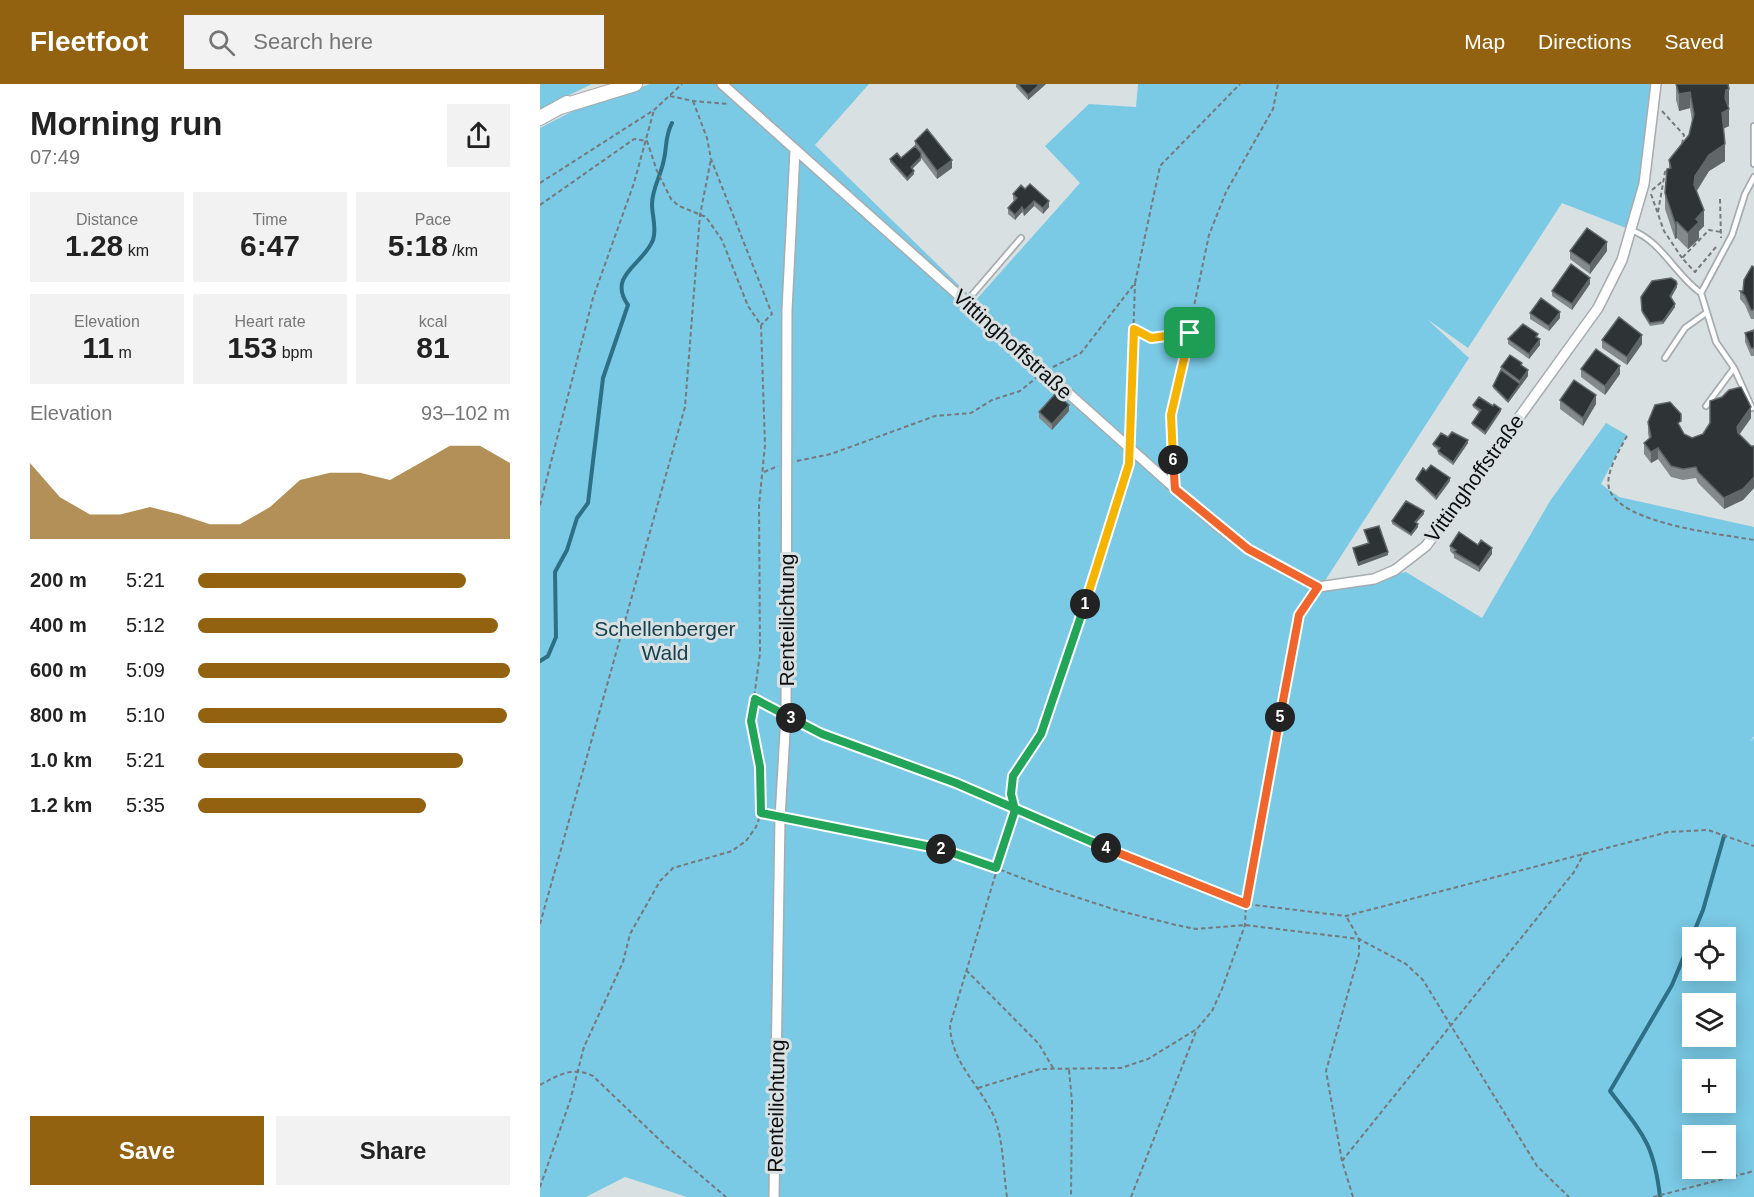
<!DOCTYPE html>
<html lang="en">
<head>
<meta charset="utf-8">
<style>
	:root { --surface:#fff; --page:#f2f2f2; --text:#222; --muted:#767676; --accent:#936211 }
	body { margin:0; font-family:Arial,sans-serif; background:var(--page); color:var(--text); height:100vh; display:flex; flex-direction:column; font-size:22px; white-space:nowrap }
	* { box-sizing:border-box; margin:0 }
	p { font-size:20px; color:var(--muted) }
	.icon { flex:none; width:33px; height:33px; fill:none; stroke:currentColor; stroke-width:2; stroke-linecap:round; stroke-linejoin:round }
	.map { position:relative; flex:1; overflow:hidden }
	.drawer { display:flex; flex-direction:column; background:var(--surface); width:540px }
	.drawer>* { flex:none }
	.fabs { position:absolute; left:1142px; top:843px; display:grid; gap:12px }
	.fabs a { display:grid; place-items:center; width:54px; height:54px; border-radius:0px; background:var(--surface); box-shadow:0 3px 15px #0003; font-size:30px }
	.pin { position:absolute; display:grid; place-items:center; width:51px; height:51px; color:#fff; margin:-26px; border-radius:12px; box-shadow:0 3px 9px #0006 }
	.km { position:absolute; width:30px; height:30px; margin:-15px; border-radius:50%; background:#222; color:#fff; font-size:16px; line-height:30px; text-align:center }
	.round { display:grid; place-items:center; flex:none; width:63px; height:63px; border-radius:0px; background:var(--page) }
	.headline { display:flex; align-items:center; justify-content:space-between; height:102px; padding:0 30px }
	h1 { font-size:33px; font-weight:800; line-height:45px }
	.metrics { display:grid; grid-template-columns:repeat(3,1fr); gap:9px; height:102px; padding:6px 30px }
	.metrics div { display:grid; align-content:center; border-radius:0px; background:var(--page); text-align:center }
	.metrics b { font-size:30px; font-weight:800 }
	.metrics small { font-size:16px; font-weight:400 }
	.metrics p { font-size:16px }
	.chart { height:168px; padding:12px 30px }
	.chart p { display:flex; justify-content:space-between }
	.chart svg { width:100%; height:108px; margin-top:6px; fill:var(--accent); opacity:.7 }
	.action { display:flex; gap:12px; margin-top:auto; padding:12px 30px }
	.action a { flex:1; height:69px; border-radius:0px; background:var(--accent); color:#fff; font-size:24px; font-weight:800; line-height:69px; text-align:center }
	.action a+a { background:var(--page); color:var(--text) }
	ul { padding:0 30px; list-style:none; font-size:20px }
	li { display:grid; grid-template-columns:96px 72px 1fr; align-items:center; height:45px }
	li i { height:15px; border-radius:8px; background:var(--accent) }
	header { display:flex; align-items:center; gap:36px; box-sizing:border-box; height:84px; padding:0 30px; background:var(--accent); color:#fff }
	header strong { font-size:28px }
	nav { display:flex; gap:33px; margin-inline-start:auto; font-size:21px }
	.search { width:420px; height:54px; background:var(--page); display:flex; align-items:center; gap:15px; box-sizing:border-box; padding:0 21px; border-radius:0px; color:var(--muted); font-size:22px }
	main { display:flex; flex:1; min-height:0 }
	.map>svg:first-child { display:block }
	.green { fill:#7ac9e5; fill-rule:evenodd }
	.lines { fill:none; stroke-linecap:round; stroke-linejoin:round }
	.stream { stroke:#2d7086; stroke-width:4 }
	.service-casing { stroke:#a6acaf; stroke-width:8 }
	.minor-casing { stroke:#a6acaf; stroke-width:12 }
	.secondary-casing { stroke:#a6acaf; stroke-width:16 }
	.path { stroke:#75797b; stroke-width:2; stroke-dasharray:4.5 3; stroke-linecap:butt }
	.service { stroke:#fff; stroke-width:4.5 }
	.minor { stroke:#fff; stroke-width:9 }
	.secondary { stroke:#fff; stroke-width:14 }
	.wall { fill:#848a8c }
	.shaded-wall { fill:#616769 }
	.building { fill:#2e3335; stroke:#616769; stroke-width:1.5 }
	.split-1-casing { stroke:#fff; stroke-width:12 }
	.split-2-casing { stroke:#fff; stroke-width:12 }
	.split-3-casing { stroke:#fff; stroke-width:12 }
	.split-4-casing { stroke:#fff; stroke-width:12 }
	.split-5-casing { stroke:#fff; stroke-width:12 }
	.split-6-casing { stroke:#fff; stroke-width:12 }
	.split-7-casing { stroke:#fff; stroke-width:12 }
	.split-1 { stroke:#f5b400; stroke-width:8 }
	.split-2 { stroke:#22a559; stroke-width:8 }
	.split-3 { stroke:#22a559; stroke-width:8 }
	.split-4 { stroke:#22a559; stroke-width:8 }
	.split-5 { stroke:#f0652b; stroke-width:8 }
	.split-6 { stroke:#f0652b; stroke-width:8 }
	.split-7 { stroke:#f5b400; stroke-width:8 }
	.labels { text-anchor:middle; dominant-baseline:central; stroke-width:6; stroke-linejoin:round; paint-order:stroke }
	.street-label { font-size:21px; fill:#0c0e0f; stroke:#d9e0e2 }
	.park-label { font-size:21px; fill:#17414e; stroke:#d9e0e2 }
</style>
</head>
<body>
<header>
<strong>Fleetfoot</strong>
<div class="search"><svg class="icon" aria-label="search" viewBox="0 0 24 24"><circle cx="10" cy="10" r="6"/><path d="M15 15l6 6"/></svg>Search here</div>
<nav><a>Map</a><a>Directions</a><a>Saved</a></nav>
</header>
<main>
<section class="drawer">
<div class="headline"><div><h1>Morning run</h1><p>07:49</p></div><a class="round"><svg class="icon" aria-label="share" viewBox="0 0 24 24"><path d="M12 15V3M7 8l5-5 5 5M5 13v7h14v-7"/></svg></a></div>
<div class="metrics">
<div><p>Distance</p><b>1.28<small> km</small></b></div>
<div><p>Time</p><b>6:47</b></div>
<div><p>Pace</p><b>5:18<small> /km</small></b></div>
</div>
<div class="metrics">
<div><p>Elevation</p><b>11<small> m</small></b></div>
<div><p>Heart rate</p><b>153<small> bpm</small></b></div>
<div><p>kcal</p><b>81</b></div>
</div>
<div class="chart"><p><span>Elevation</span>93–102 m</p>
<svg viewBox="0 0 160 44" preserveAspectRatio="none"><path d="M0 44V13L10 27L20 34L30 34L40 31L50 34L60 38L70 38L80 31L90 20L100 17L110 17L120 20L130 13L140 6L150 6L160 13V44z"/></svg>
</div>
<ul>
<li><b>200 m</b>5:21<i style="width:86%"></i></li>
<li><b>400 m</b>5:12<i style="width:96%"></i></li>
<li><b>600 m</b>5:09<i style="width:100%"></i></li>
<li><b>800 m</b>5:10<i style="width:99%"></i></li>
<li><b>1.0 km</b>5:21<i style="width:85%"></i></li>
<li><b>1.2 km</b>5:35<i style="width:73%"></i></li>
</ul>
<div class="action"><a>Save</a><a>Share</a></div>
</section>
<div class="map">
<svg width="1214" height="1113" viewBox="0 0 1214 1113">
	<rect width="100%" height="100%" fill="#d9e0e2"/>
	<path class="green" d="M0 0H52L0 25Z
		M110 0H329L275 61 435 217 540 99 505 62 549 20 596 23 598 0H1115L1112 34 1091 146 1022 119 928 264 887 235 929 274 779 506 866 488 942 534 1010 417 1066 339 1087 351 1061 400 1079 413 1214 443V652L1210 657 1214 654V1113H147L85 1093 46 1113H0V44L31 28ZM1152 854H1185V886H1152ZM1152 920H1185V952H1152ZM1152 986H1185V1018H1152ZM1152 1052H1185V1084H1152Z"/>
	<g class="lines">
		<path class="stream" d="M0 577 8 572 16 553 15 488 27 466 37 434 48 419 63 294 88 221C67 191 103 181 113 156 117 144 112 132 112 120 112 105 122 89 124 75 127 62 125 52 132 39
			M1120 1113C1114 1059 1102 1049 1070 1007L1132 901 1163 826 1184 752"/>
		<g class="service-casing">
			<path id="service" d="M1214 42V80
				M1091 146C1122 157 1135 191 1161 209
				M426 218 481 154
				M1125 274 1145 244 1166 229
				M1166 322 1194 284
				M1212 324 1194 284 1176 258 1161 209 1192 151 1205 110 1214 93"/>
		</g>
		<g class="minor-casing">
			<path id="minor" d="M182 0 676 441 708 465 778 503 834 495 855 486 886 462 1058 224 1082 176 1104 100 1116 0
				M234 1113 240 734 246 631 247 226 255 67"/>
		</g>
		<g class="secondary-casing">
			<path id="secondary" d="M20 23 95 0
				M0 34 27 19"/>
		</g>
		<path class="path" d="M130 12 153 17 189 20
			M153 17 167 54 171 75 232 230 221 241
			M1122 27 1144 51 1142 60
			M0 99 114 26 142 0
			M1112 106 1124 96
			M1111 110 1124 147 1142 174
			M1180 115 1181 154
			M0 121 94 55 107 57 117 87 131 115 139 122 166 133 182 156 208 222 221 241 225 361 219 421 220 569 211 637 220 683 221 729 216 743 206 757 192 767 133 784 120 797 90 850 83 878 44 963 30 1017 0 1103
			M1118 128 1125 88 1129 85
			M1176 163 1155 188 1142 174 1169 146 1181 148
			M594 245 611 254 648 249
			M513 283 541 269 595 199 620 82 700 0
			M590 352 595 199
			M1087 352C1080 365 1065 389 1069 404 1079 440 1182 450 1214 456
			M257 377 291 370 395 332 431 329 452 316 480 307 496 294
			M224 388 238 382
			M634 390 631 331 669 151 686 108 733 25 738 0
			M0 421 53 214 94 99 114 26
			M215 615 235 627
			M256 638 282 650 416 699 588 773 706 820 806 832 1128 748 1168 746 1214 762
			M221 729 232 732
			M249 736 409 766 505 803 576 826 636 841 656 845 705 841 819 855 866 880 883 896 997 1082 1029 1113
			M0 840 145 323 160 131 171 75
			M426 886 499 960 513 984
			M529 986 532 1018 531 1113
			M0 1001C18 991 33 982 53 992L126 1062 186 1113
			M438 1004 500 985 581 984 608 975 657 945 672 927 682 905 705 841 706 820 755 548 763 523 772 510
			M802 1077 786 987 819 870V855L806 832
			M467 1113C463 1086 464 1061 455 1035 441 1001 411 980 410 941L475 726C461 687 492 672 505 639L589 375
			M591 1113 657 945
			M813 1113 802 1077 1034 788 1045 768
			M1113 1113 1214 1087"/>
		<use href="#service" class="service"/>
		<use href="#minor" class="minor"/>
		<use href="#secondary" class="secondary"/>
	</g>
	<path class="wall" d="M476 0H506L488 16 476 3Z
		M1136 0 1189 21 1188 22 1189 42 1183 45 1185 77 1169 87 1157 107 1164 142 1159 147V155L1148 165 1137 154 1135 155 1125 125V109L1129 85V76L1149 51 1152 37 1150 24 1139 27 1136 16Z
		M375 57 412 84 397 95 381 74V76L372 85 374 90 367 97 350 78V75L361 74 375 62Z
		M485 105 509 123 503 130 494 122 484 132 482 128 475 136 468 130V124L474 117 473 115V110Z
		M1030 167H1067L1050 190 1030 175Z
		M1214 183V235H1211L1205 221 1200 215V207H1203Z
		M1050 200 1032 226 1012 212V207Z
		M1137 203 1131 214 1135 223 1123 240 1110 242 1102 229 1101 213Z
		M990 229 1020 234 1009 247 990 235Z
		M1214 246V272H1211L1205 258V249Z
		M998 254 1000 261 989 275 968 260V255Z
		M1062 256 1102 260 1087 281 1062 264Z
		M982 282 988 292 968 319 953 304V302L961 286V283Z
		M1041 285 1080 290 1065 311 1041 293Z
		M1020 316 1056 320 1043 342 1020 325Z
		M933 321 953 322 961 327 945 351 932 341V339L939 328 933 323Z
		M529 327 512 346 499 334V328Z
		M1211 334 1199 350 1211 362H1214V404L1203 416 1184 425 1158 399 1156 394 1143 396 1131 393 1118 375 1111 379 1104 370V359L1109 355 1108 349V338L1141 345 1144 350 1152 354Z
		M908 353 928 359 913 381 898 370V366L893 362V360Z
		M886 387 910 397 896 416 876 397V395Z
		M884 430 876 439 878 443 871 452 852 440V437Z
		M824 446 848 471 818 482 813 467V464L828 459Z
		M938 461 952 470 939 488 914 474V471L910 467V462Z"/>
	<path class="shaded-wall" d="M500 0H506L488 16V11Z
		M1189 5V21L1186 22 1189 25V42L1182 45V29L1186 6Z
		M1150 8V24L1139 27V10Z
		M1185 60V77L1169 87 1155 109 1154 101 1155 92 1169 71Z
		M381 73V76L371 86V83Z
		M412 76V84L397 95V87Z
		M374 87V90L367 97V94Z
		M494 117V122L484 132V127Z
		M509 117V123L503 130V124Z
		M482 123V128L475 136V131Z
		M1164 126V142L1159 147V155L1148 165V149L1156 135Z
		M1137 138V154L1135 155V139Z
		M1067 158V167L1050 190V181Z
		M1050 194V200L1032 226V220Z
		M1137 200V203L1130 215V212Z
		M1135 220V223L1123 240V237Z
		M1020 228V234L1009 247V242Z
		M1102 251V260L1087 281V273Z
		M1000 255V261L989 275V270Z
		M1080 282V290L1065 311V302Z
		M988 286V292L968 319V317L980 300V297Z
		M1056 311V320L1043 342V334Z
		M529 321V327L512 346V340Z
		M1211 323V334L1197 354V343Z
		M961 325V327L945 351V348Z
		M928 356V359L913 381V378Z
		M1118 364V375L1111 379V368Z
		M1214 393V404L1203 416 1184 425V414Z
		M910 394V397L896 416V413Z
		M884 427V430L875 440V438Z
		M878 440V443L871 452V450Z
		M952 464V470L939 488V483Z
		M848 468V471L818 482V479Z"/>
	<path class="building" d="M478 0H500L488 11Z
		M1136 0H1188L1189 5 1186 6 1185 14 1189 25 1182 29 1185 60 1169 71 1155 92 1154 101 1164 126 1156 135 1159 138 1148 149 1137 138 1135 139 1125 109 1127 85 1131 84 1129 76 1149 51 1154 30 1150 8 1139 10Z
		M387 45 412 76 397 87 375 57Z
		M375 62 381 69V73L371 83 374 87 367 94 350 75 357 69 361 74Z
		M490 100 509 117 503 124 494 117 484 127 482 123 475 131 468 124 477 114 473 110 481 101 485 105Z
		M1047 144 1067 158 1050 181 1030 167Z
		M1031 180 1050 194 1032 220 1012 207Z
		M1212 182 1214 183V226H1211L1205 212 1200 207H1203L1204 196Z
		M1131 194 1136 197 1137 200 1130 212 1135 220 1123 237 1110 239 1102 227 1101 213 1112 197Z
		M1001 214 1020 228 1009 242 990 229Z
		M1079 233 1102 251 1087 273 1062 256Z
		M983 240 998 250 996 253 1000 255 989 270 968 255Z
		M1214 246V264H1211L1205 249Z
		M1056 265 1080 282 1065 302 1041 285Z
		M970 271 982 279 981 281 988 286 980 297 961 283Z
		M961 286 980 300 968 317 953 302Z
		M1034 296 1056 311 1043 334 1020 316Z
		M1201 303 1211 323 1197 343 1198 349 1211 362H1214V393L1203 405 1184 414 1158 388 1156 383 1143 385 1131 382 1118 364 1111 368 1104 359 1111 353 1108 338 1115 321 1130 318 1141 330V337L1138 339 1144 350 1152 354 1163 350 1170 339V317L1182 313 1189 306Z
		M516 309 529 321 512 340 499 328Z
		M939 313 953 322 954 320 961 325 945 348 932 339 941 326 933 321Z
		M912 348 928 356 913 378 898 367 900 364 893 360 901 349 908 353Z
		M891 381 910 394 896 413 876 395 883 384 886 387Z
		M866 417 884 427 875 438 878 440 871 450 852 437Z
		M839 442 848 468 818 479 813 464 829 459 824 446Z
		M919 448 938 461 941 456 952 464 939 483 914 468 916 466 910 462Z"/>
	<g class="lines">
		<g class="split-1-casing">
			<path id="split-1" d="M545 520 589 380 594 245 611 254 650 249"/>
		</g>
		<g class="split-2-casing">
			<path id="split-2" d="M401 765 456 784 475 726 471 710 473 692 501 650 545 520"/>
		</g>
		<g class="split-3-casing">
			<path id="split-3" d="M251 634 215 615 211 637 220 683 221 729 401 765"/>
		</g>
		<g class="split-4-casing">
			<path id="split-4" d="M251 634 282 650 416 699 566 764"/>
		</g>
		<g class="split-5-casing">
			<path id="split-5" d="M566 764 706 820 740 633"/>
		</g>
		<g class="split-6-casing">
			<path id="split-6" d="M633 376 635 405 708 465 778 503 759 531 740 633"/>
		</g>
		<g class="split-7-casing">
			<path id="split-7" d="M633 376 631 331 650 249"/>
		</g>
		<use href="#split-1" class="split-1"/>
		<use href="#split-2" class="split-2"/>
		<use href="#split-3" class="split-3"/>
		<use href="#split-4" class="split-4"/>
		<use href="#split-5" class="split-5"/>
		<use href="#split-6" class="split-6"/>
		<use href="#split-7" class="split-7"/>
	</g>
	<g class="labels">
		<g class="street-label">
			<text transform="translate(473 260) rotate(42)">Vittinghoffstraße</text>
			<text transform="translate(934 394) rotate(-54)">Vittinghoffstraße</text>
			<text transform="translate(246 536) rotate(-90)">Renteilichtung</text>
			<text transform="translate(236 1022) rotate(-89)">Renteilichtung</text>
		</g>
		<g class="park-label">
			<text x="125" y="544">Schellenberger<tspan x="125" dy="24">Wald</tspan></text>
		</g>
	</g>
</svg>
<div class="fabs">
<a><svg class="icon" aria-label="locate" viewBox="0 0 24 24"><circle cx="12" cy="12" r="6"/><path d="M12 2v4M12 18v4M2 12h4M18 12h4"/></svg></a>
<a><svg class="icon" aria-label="layers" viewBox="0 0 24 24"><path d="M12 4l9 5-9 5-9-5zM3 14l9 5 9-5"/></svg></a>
<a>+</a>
<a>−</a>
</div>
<div class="pin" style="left:650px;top:249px;background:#1e9e55"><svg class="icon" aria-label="arrive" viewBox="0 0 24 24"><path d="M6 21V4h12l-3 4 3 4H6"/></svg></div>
<b class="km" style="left:545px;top:520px">1</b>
<b class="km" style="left:401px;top:765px">2</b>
<b class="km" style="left:251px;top:634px">3</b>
<b class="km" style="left:566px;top:764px">4</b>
<b class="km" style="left:740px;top:633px">5</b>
<b class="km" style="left:633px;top:376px">6</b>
</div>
</main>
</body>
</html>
